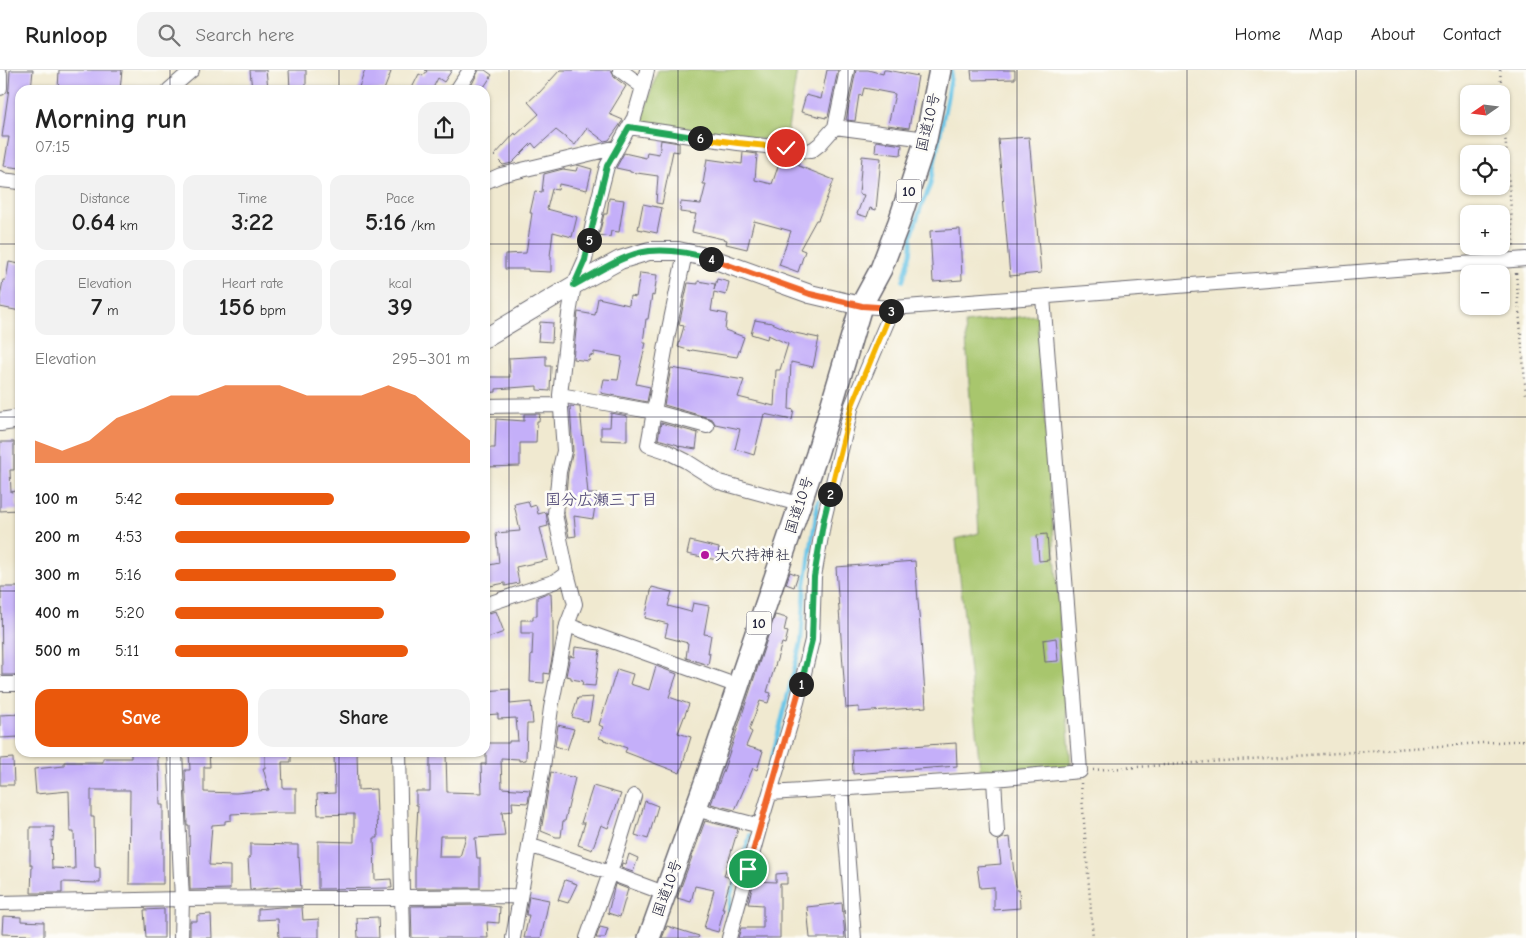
<!DOCTYPE html>
<html lang="en">
<head>
<meta charset="utf-8">
<style>
	:root { --surface:#fff; --page:#f2f2f2; --text:#222; --muted:#767676; --line:#e0e0e0; --accent:#ea580c }
	body { margin:0; font-family:"Comic Neue","Klee One",sans-serif; background:var(--page); color:var(--text); height:100vh; display:flex; flex-direction:column; font-size:19px; white-space:nowrap }
	* { box-sizing:border-box; margin:0 }
	p { font-size:16px; color:var(--muted) }
	.icon { flex:none; width:28px; height:28px; fill:none; stroke:currentColor; stroke-width:2; stroke-linecap:round; stroke-linejoin:round }
	.map { position:relative; flex:1; overflow:hidden }
	.details { position:absolute; left:15px; top:15px; width:475px; height:672px; display:flex; flex-direction:column; background:var(--surface); border-radius:15px; box-shadow:0 1px 4px #0004 }
	.details>* { flex:none }
	.needle { width:32px; rotate:256deg }
	.buttons { position:absolute; left:1460px; top:15px; display:grid; gap:10px }
	.buttons a { display:grid; place-items:center; width:50px; height:50px; border-radius:10px; background:var(--surface); box-shadow:0 1px 4px #0004; font-size:25px }
	.pin { position:absolute; display:grid; place-items:center; width:42px; height:42px; color:#fff; margin:-21px; border:2px solid #fff; border-radius:50%; box-shadow:0 1px 5px #0007 }
	.km { position:absolute; width:25px; height:25px; margin:-12px; border-radius:50%; background:#222; color:#fff; font-size:14px; line-height:25px; text-align:center }
	.round { display:grid; place-items:center; flex:none; width:52px; height:52px; border-radius:15px; background:var(--page) }
	.summary { display:flex; align-items:center; justify-content:space-between; height:85px; padding:0 20px }
	h1 { font-size:28px; font-weight:600; line-height:38px }
	.metrics { display:grid; grid-template-columns:repeat(3,1fr); gap:8px; height:85px; padding:5px 20px }
	.metrics div { display:grid; align-content:center; border-radius:12px; background:var(--page); text-align:center }
	.metrics b { font-size:25px; font-weight:600 }
	.metrics small { font-size:14px; font-weight:400 }
	.metrics p { font-size:14px }
	.chart { height:140px; padding:10px 20px }
	.chart p { display:flex; justify-content:space-between }
	.chart svg { width:100%; height:90px; margin-top:5px; fill:var(--accent); opacity:.7 }
	.button { display:flex; gap:10px; margin-top:auto; padding:10px 20px }
	.button a { flex:1; height:58px; border-radius:15px; background:var(--accent); color:#fff; font-size:20px; font-weight:600; line-height:58px; text-align:center }
	.button a+a { background:var(--page); color:var(--text) }
	ul { padding:0 20px; list-style:none; font-size:16px }
	li { display:grid; grid-template-columns:80px 60px 1fr; align-items:center; height:38px }
	li i { height:12px; border-radius:6px; background:var(--accent) }
	header { display:flex; align-items:center; gap:30px; box-sizing:border-box; height:70px; padding:0 25px; background:var(--surface); border-bottom:1px solid var(--line) }
	header strong { font-size:24px }
	nav { display:flex; gap:28px; margin-inline-start:auto; font-size:18px }
	.search { width:350px; height:45px; background:var(--page); display:flex; align-items:center; gap:12px; box-sizing:border-box; padding:0 18px; border-radius:15px; color:var(--muted); font-size:19px }
	.map>svg:first-child { display:block }
	.green { fill:#a8c66d; stroke:#657454 }
	.lines { fill:none; stroke-linecap:round; stroke-linejoin:round }
	.stream { stroke:#69c5e7; stroke-width:4 }
	.building { fill:#c4aff9; fill-rule:evenodd }
	.minor-casing { stroke:#6a686f; stroke-width:16 }
	.major-casing { stroke:#6a686f; stroke-width:20 }
	.highway-casing { stroke:#6a686f; stroke-width:24 }
	.path { stroke:#6a686f; stroke-width:2.5; stroke-dasharray:1 4; stroke-linecap:butt }
	.minor { stroke:#fff; stroke-width:14 }
	.major { stroke:#fff; stroke-width:18 }
	.highway { stroke:#fff; stroke-width:21 }
	.split-1-casing { stroke:#fff; stroke-width:10 }
	.split-2-casing { stroke:#fff; stroke-width:10 }
	.split-3-casing { stroke:#fff; stroke-width:10 }
	.split-4-casing { stroke:#fff; stroke-width:10 }
	.split-5-casing { stroke:#fff; stroke-width:10 }
	.split-6-casing { stroke:#fff; stroke-width:10 }
	.split-7-casing { stroke:#fff; stroke-width:10 }
	.split-1 { stroke:#f0652b; stroke-width:6 }
	.split-2 { stroke:#22a559; stroke-width:6 }
	.split-3 { stroke:#f5b400; stroke-width:6 }
	.split-4 { stroke:#f0652b; stroke-width:6 }
	.split-5 { stroke:#22a559; stroke-width:6 }
	.split-6 { stroke:#22a559; stroke-width:6 }
	.split-7 { stroke:#f5b400; stroke-width:6 }
	.grid { fill:none; stroke:#22223b; stroke-width:1; stroke-opacity:0.55 }
	.poi-dot { fill:#b5179e; stroke:#fdfcf7; stroke-width:2 }
	.labels { text-anchor:middle; dominant-baseline:central; stroke-width:5; stroke-linejoin:round; paint-order:stroke }
	.shield { fill:#fdfcf7; stroke:#646373; stroke-width:1 }
	.shield-label { font-size:14px; font-weight:bold; fill:#22223b }
	.street-label { font-size:15px; fill:#22223b; stroke:#fdfcf7 }
	.poi-label { font-size:15px; fill:#22223b; stroke:#fdfcf7; text-anchor:start }
	.neighbourhood-label { font-size:16px; font-weight:bold; fill:#5b537e; stroke:#fdfcf7 }
</style>
</head>
<body>
<header>
<strong>Runloop</strong>
<div class="search"><svg class="icon" aria-label="search" viewBox="0 0 24 24"><circle cx="10" cy="10" r="6"/><path d="M15 15l6 6"/></svg>Search here</div>
<nav><a>Home</a><a>Map</a><a>About</a><a>Contact</a></nav>
</header>
<div class="map">
<svg width="1526" height="868" viewBox="0 0 1526 868">
	<rect width="100%" height="100%" fill="#fdfcf7"/>
	<filter id="ink" filterUnits="userSpaceOnUse"><feTurbulence type="fractalNoise" baseFrequency=".02" numOctaves="2"/><feDisplacementMap in="SourceGraphic" scale="10" xChannelSelector="R" yChannelSelector="G"/><feConvolveMatrix kernelMatrix="1 2 1 2 8 2 1 2 1" color-interpolation-filters="sRGB"/></filter>
	<filter id="wash" filterUnits="userSpaceOnUse"><feTurbulence type="fractalNoise" baseFrequency=".0096" numOctaves="4" result="noise"/><feDisplacementMap in="SourceGraphic" scale="20" xChannelSelector="R" yChannelSelector="G"/><feGaussianBlur stdDeviation="1.12" result="paint"/><feColorMatrix in="noise" values="0 0 0 0 0 0 0 0 0 0 0 0 0 0 0 0 0 1.4 0 .05"/><feComposite in="paint" operator="in"/></filter>
	<g filter="url(#wash)">
		<rect width="100%" height="100%" fill="#f0e9d0"/>
		<path class="green" d="M658 0H797L786 72 640 55Z
			M1037 245 1071 697 980 699 956 469 979 463 965 253Z"/>
		<g class="lines">
			<path class="stream" d="M903 211 911 182 912 164 921 137 930 116 947 30 952 0
				M762 727 801 572 805 516 818 431
				M727 853 731 824 750 765"/>
		</g>
		<g id="blocks">
			<path class="building" d="M10 0H33L31 20H20V98L4 96 9 67H2L9 18Z
				M59 0H122L120 20H58Z
				M250 0H266L268 18 252 20Z
				M289 0H306V20H290Z
				M365 0H385L391 2 384 20H358Z
				M425 0H452L444 12 438 8 432 20H411L419 4 423 6 427 1Z
				M479 0H485L492 5 482 20 472 14Z
				M560 0H610L612 1 614 7 626 16 609 44 623 50 619 56 609 70 604 71 587 58 575 75 556 60 536 78 532 73 512 93 503 95 494 86 515 63 516 65 539 44 528 32 538 23H539Z
				M827 0H838L828 47 826 46V48L801 42 806 25 821 29Z
				M856 0H868L883 4 884 0H887L918 6 909 58 888 55 895 24 864 18 862 26 859 25 855 51 846 50Z
				M971 0H1015V9L972 10Z
				M1029 67 1041 203 1010 206 998 69Z
				M661 70 679 73V82L673 81 662 134 656 133 658 106 630 102V101L616 98 624 83 646 88 647 82 659 84Z
				M876 71 902 75 901 85 875 82Z
				M743 82 757 84 755 110 772 114 781 88 800 95 799 96 834 110 818 150H816L800 179 805 181 798 202 779 195 791 161 754 151 747 179 726 174 727 170 692 162 696 144 680 142 681 132 701 134 706 114H703L707 89 742 94Z
				M862 86 881 88 876 140 870 138 867 147 857 144 864 125 859 124Z
				M578 95 592 99 587 120 559 114 558 120 552 119 547 139 577 147 572 167 553 162 550 186H551V202L528 201V199H505V184L526 183 532 143H530L535 121 542 122 544 104 563 99 576 101Z
				M609 128 624 130 619 162 611 161 610 167 599 165 604 144H607Z
				M643 134 662 138 657 163 638 159Z
				M960 159 962 210 933 212 930 161Z
				M9 192 20 194V241L0 237V227L3 210H6Z
				M640 203 657 205 654 226 652 225 648 249H646L643 273H646L636 314 650 317 647 332 601 323 604 309 618 310 622 287 594 282V286L590 285 589 291 573 289 578 242 595 245 598 228 629 235 630 226 636 227Z
				M717 209 729 212 726 225 714 222 711 241 727 244 725 260 744 267 737 287 692 280 691 281 678 277 684 256 679 255 688 213 698 214V211L715 214 714 220Z
				M755 250 772 253 795 263 819 268 813 297 791 292 789 339 794 340 792 350 764 344 754 385 735 379 740 359 715 354 713 350 709 348 664 335 671 298 744 310 738 327 774 336 776 300H780L788 274 768 265 767 269 751 264Z
				M540 252 553 253 552 272 538 271Z
				M546 286V296H551L550 321 537 320V316L496 319V322L485 323V307H510L509 288Z
				M570 336 580 337 588 424H597L593 449 574 446 576 466 569 467 564 444 568 402 573 381Z
				M611 343 627 346V371L601 370V357H610Z
				M524 344H540L539 351H537L536 373H520V396L486 397 485 378H495L496 349 524 351Z
				M661 353 698 363 696 379 678 376V375L658 369Z
				M0 372H14V400H10L11 422 16 421 17 440 0 441Z
				M528 431 530 437 536 435 538 444 546 442 548 456 540 458 548 490 516 497 519 513 505 516V513L485 517V496L499 493 496 463 520 461 514 434Z
				M1047 464 1049 490 1039 491 1037 465Z
				M690 471 719 478 717 490 687 484Z
				M915 491 926 637 859 642V637L846 638 836 497Z
				M790 502 798 505 794 517 786 514Z
				M1 517H20V605H2Z
				M652 517 672 522 668 536 691 542 693 533 709 536 704 564 711 565 708 583H710L708 595 686 588 688 573 665 567 668 554 645 548Z
				M547 523H551L552 547H553V583L549 604 544 603V613L530 612 531 585H532L533 563H521V550H533V546H537V527Z
				M496 541 504 562 485 569V544Z
				M775 545 787 548 784 561 788 562 785 574 782 573 767 622 771 623 768 633 760 631 749 660 752 662 746 676 763 681 757 700 753 698 735 740 711 734 724 699Z
				M1056 568 1058 591 1045 592 1043 570Z
				M575 577 600 580 595 616 582 615 583 611 571 609V607L566 606 570 586 574 587Z
				M656 596 677 604 669 627 689 634 678 663 691 667 680 703 625 682 627 678 599 668 603 657 599 655 617 599 633 604 630 614 649 620Z
				M510 619V634L531 632 533 654H527L526 690 519 691V689L501 688 502 718 530 720 528 733 512 732 513 741 502 742 505 766 475 768 477 788H480V818H415V791L418 735H416V721H430V682H446L447 722 482 723 481 694H486V673H509V671H518L516 648 498 649V644L485 645V621ZM440 766H466L460 787H439Z
				M593 627 589 652 572 647 578 628Z
				M20 644V667L0 668V645Z
				M558 655 574 659 567 680 555 676Z
				M956 673 957 696 853 704 852 680Z
				M131 682H158V695H159L160 735H163V814H129L130 720H91V747H94L95 797 100 798V813L62 812V823H31L32 795H30V757H54L53 771 51 770 52 798 75 799 74 762H70L69 721 36 724 34 699 64 696V692H103V688H131Z
				M189 682H209L210 697H204V722L236 723 269 720 263 698H265V682H291V692H282L283 718H296V743H275V742L231 744V750L225 751V754L212 755 209 795 230 796V819L190 820 189 755H187L185 700H190Z
				M334 682H357L358 720 376 719 378 768H374L375 810 391 809 392 818 318 819V771L354 772V744L318 745 317 724 335 723Z
				M13 688 14 715H0V689Z
				M551 702 575 708 565 751H563L561 767H556L541 761Z
				M593 716 621 724 608 758 601 755 592 780 578 775 585 753H581Z
				M645 731 658 736 648 769 635 765Z
				M705 751 738 759 724 806 731 808 722 839H724L718 862 704 858 714 820 695 816 691 832 677 828Z
				M1010 767 1014 803 1017 821 1019 820 1020 838 994 840V817L980 818 977 796 1001 794 998 771 1003 768Z
				M250 774 298 775V788L299 787 301 819H281V817L250 820 248 788 250 787Z
				M629 784 638 788 633 802 621 798 622 793 626 794Z
				M787 803V814H780V868H738L741 858H763V835L748 834 754 811 776 812V804Z
				M565 810 577 814 568 833 558 830Z
				M615 814 628 819 620 847 608 843Z
				M529 826 549 830 541 868H524L529 845H526Z
				M842 833 845 868H810L807 837Z
				M480 835 500 837 499 853 487 852 488 868H412L411 836Z
				M281 837H302L303 850 319 849V868H279L278 849 258 850V839Z
				M164 839V868H146L144 840Z
				M211 844 212 868H190V851H197V845Z
				M3 846 21 847V851L44 852V868H31V865L2 864Z
				M378 847 379 868H358L357 848Z
				M667 856 699 866 698 868H662Z
				M600 857 608 859 605 868H596Z"/>
		</g>
	</g>
	<g filter="url(#ink)">
		<use href="#blocks" fill-opacity="0" stroke="#6a686f" stroke-width="1"/>
		<g class="lines">
			<g class="minor-casing">
				<path id="minor" d="M620 0 643 17
					M847 0 835 57 926 69
					M0 4V18
					M169 20 192 0
					M457 20 470 0
					M629 57 738 73 811 81 820 74 835 57
					M0 108V110L20 112
					M485 112 501 105 618 77
					M685 183 668 264 648 375 666 381 686 391 719 412 799 434
					M861 236 893 238 1526 189
					M560 325 655 342 707 356
					M485 336 560 335
					M485 535 556 511 567 503
					M567 555 738 616
					M0 614H20
					M175 682 182 829 181 868
					M399 682 403 868
					M994 709 997 762
					M842 718 854 868
					M770 723 994 709 1080 701 1043 227
					M695 739 760 756
					M529 775 610 803 664 823
					M0 833 182 829 520 826
					M513 868 543 697 551 638 567 555 575 534 567 503 555 444 559 402 564 381 560 325 569 244 574 215 585 190 598 131 607 96 634 48 643 17 647 0
					M587 868 610 803 634 726
					M729 868 760 756 797 632 812 570 814 507 824 449 852 335 893 238"/>
			</g>
			<g class="major-casing">
				<path id="major" d="M485 268 574 215 620 190 649 181H678L710 188 810 224 861 236
					M0 352 20 349"/>
			</g>
			<g class="highway-casing">
				<path id="highway" d="M649 868 706 710 796 446 817 384 861 236 881 199 899 152 926 69 940 0"/>
			</g>
			<path class="path" d="M1500 0 1514 178
				M1516 203 1526 325
				M1093 700 1526 670
				M1081 713 1093 868"/>
			<use href="#minor" class="minor"/>
			<use href="#major" class="major"/>
			<use href="#highway" class="highway"/>
		</g>
	</g>
	<g class="lines" filter="url(#ink)">
		<g class="split-1-casing">
			<path id="split-1" d="M748 799 801 614"/>
		</g>
		<g class="split-2-casing">
			<path id="split-2" d="M801 614 812 570 814 507 824 448 830 424"/>
		</g>
		<g class="split-3-casing">
			<path id="split-3" d="M830 424 852 335 891 241"/>
		</g>
		<g class="split-4-casing">
			<path id="split-4" d="M711 189 810 224 862 236 893 238 891 241"/>
		</g>
		<g class="split-5-casing">
			<path id="split-5" d="M589 170 585 190 574 215C597 203 623 184 649 181 670 179 692 183 711 189"/>
		</g>
		<g class="split-6-casing">
			<path id="split-6" d="M589 170 607 96 629 57 700 68"/>
		</g>
		<g class="split-7-casing">
			<path id="split-7" d="M700 68 738 73 786 78"/>
		</g>
		<use href="#split-1" class="split-1"/>
		<use href="#split-2" class="split-2"/>
		<use href="#split-3" class="split-3"/>
		<use href="#split-4" class="split-4"/>
		<use href="#split-5" class="split-5"/>
		<use href="#split-6" class="split-6"/>
		<use href="#split-7" class="split-7"/>
	</g>
	<path class="grid" d="M170 0V20M339 0V20M509 0V868M678 0V868M848 0V868M1017 0V868M1187 0V868M1356 0V868M0 174H20M485 174H1469M1501 174H1526M0 347H20M485 347H1526M0 521H20M485 521H1526M170 682V868M339 682V868M0 694H1526"/>
	<circle class="poi-dot" cx="705" cy="485" r="5"/>
	<g class="labels">
		<g class="shield">
			<rect x="896.5" y="109.5" width="25" height="23" rx="4"/>
			<rect x="746.5" y="541.5" width="25" height="23" rx="4"/>
		</g>
		<g class="shield-label">
			<text x="909" y="121">10</text>
			<text x="759" y="553">10</text>
		</g>
		<g class="street-label">
			<text transform="translate(928 52) rotate(-77)">国道10号</text>
			<text transform="translate(799 435) rotate(-72)">国道10号</text>
			<text transform="translate(667 818) rotate(-70)">国道10号</text>
		</g>
		<g class="poi-label">
			<text x="715" y="485">大穴持神社</text>
		</g>
		<g class="neighbourhood-label">
			<text x="601" y="430">国分広瀬三丁目</text>
		</g>
	</g>
</svg>
<div class="buttons">
<a><svg class="needle" viewBox="-14 -14 28 28"><path d="M0-13l5 13h-10z" fill="#e53935"/><path d="M0 13l5-13h-10z" fill="#767676"/></svg></a>
<a><svg class="icon" aria-label="locate" viewBox="0 0 24 24"><circle cx="12" cy="12" r="6"/><path d="M12 2v4M12 18v4M2 12h4M18 12h4"/></svg></a>
<a>+</a>
<a>−</a>
</div>
<div class="pin" style="left:748px;top:799px;background:#1e9e55"><svg class="icon" aria-label="arrive" viewBox="0 0 24 24"><path d="M6 21V4h12l-3 4 3 4H6"/></svg></div>
<div class="pin" style="left:786px;top:78px;background:#d93025"><svg class="icon" aria-label="check" viewBox="0 0 24 24"><path d="M5 12l5 5 9-10"/></svg></div>
<b class="km" style="left:801px;top:614px">1</b>
<b class="km" style="left:830px;top:424px">2</b>
<b class="km" style="left:891px;top:241px">3</b>
<b class="km" style="left:711px;top:189px">4</b>
<b class="km" style="left:589px;top:170px">5</b>
<b class="km" style="left:700px;top:68px">6</b>
<section class="details">
<div class="summary"><div><h1>Morning run</h1><p>07:15</p></div><a class="round"><svg class="icon" aria-label="share" viewBox="0 0 24 24"><path d="M12 15V3M7 8l5-5 5 5M5 13v7h14v-7"/></svg></a></div>
<div class="metrics">
<div><p>Distance</p><b>0.64<small> km</small></b></div>
<div><p>Time</p><b>3:22</b></div>
<div><p>Pace</p><b>5:16<small> /km</small></b></div>
</div>
<div class="metrics">
<div><p>Elevation</p><b>7<small> m</small></b></div>
<div><p>Heart rate</p><b>156<small> bpm</small></b></div>
<div><p>kcal</p><b>39</b></div>
</div>
<div class="chart"><p><span>Elevation</span>295–301 m</p>
<svg viewBox="0 0 160 44" preserveAspectRatio="none"><path d="M0 44V33L10 38L20 33L30 22L40 17L50 11L60 11L70 6L80 6L90 6L100 11L110 11L120 11L130 6L140 11L150 22L160 33V44z"/></svg>
</div>
<ul>
<li><b>100 m</b>5:42<i style="width:54%"></i></li>
<li><b>200 m</b>4:53<i style="width:100%"></i></li>
<li><b>300 m</b>5:16<i style="width:75%"></i></li>
<li><b>400 m</b>5:20<i style="width:71%"></i></li>
<li><b>500 m</b>5:11<i style="width:79%"></i></li>
</ul>
<div class="button"><a>Save</a><a>Share</a></div>
</section>
</div>
</body>
</html>
